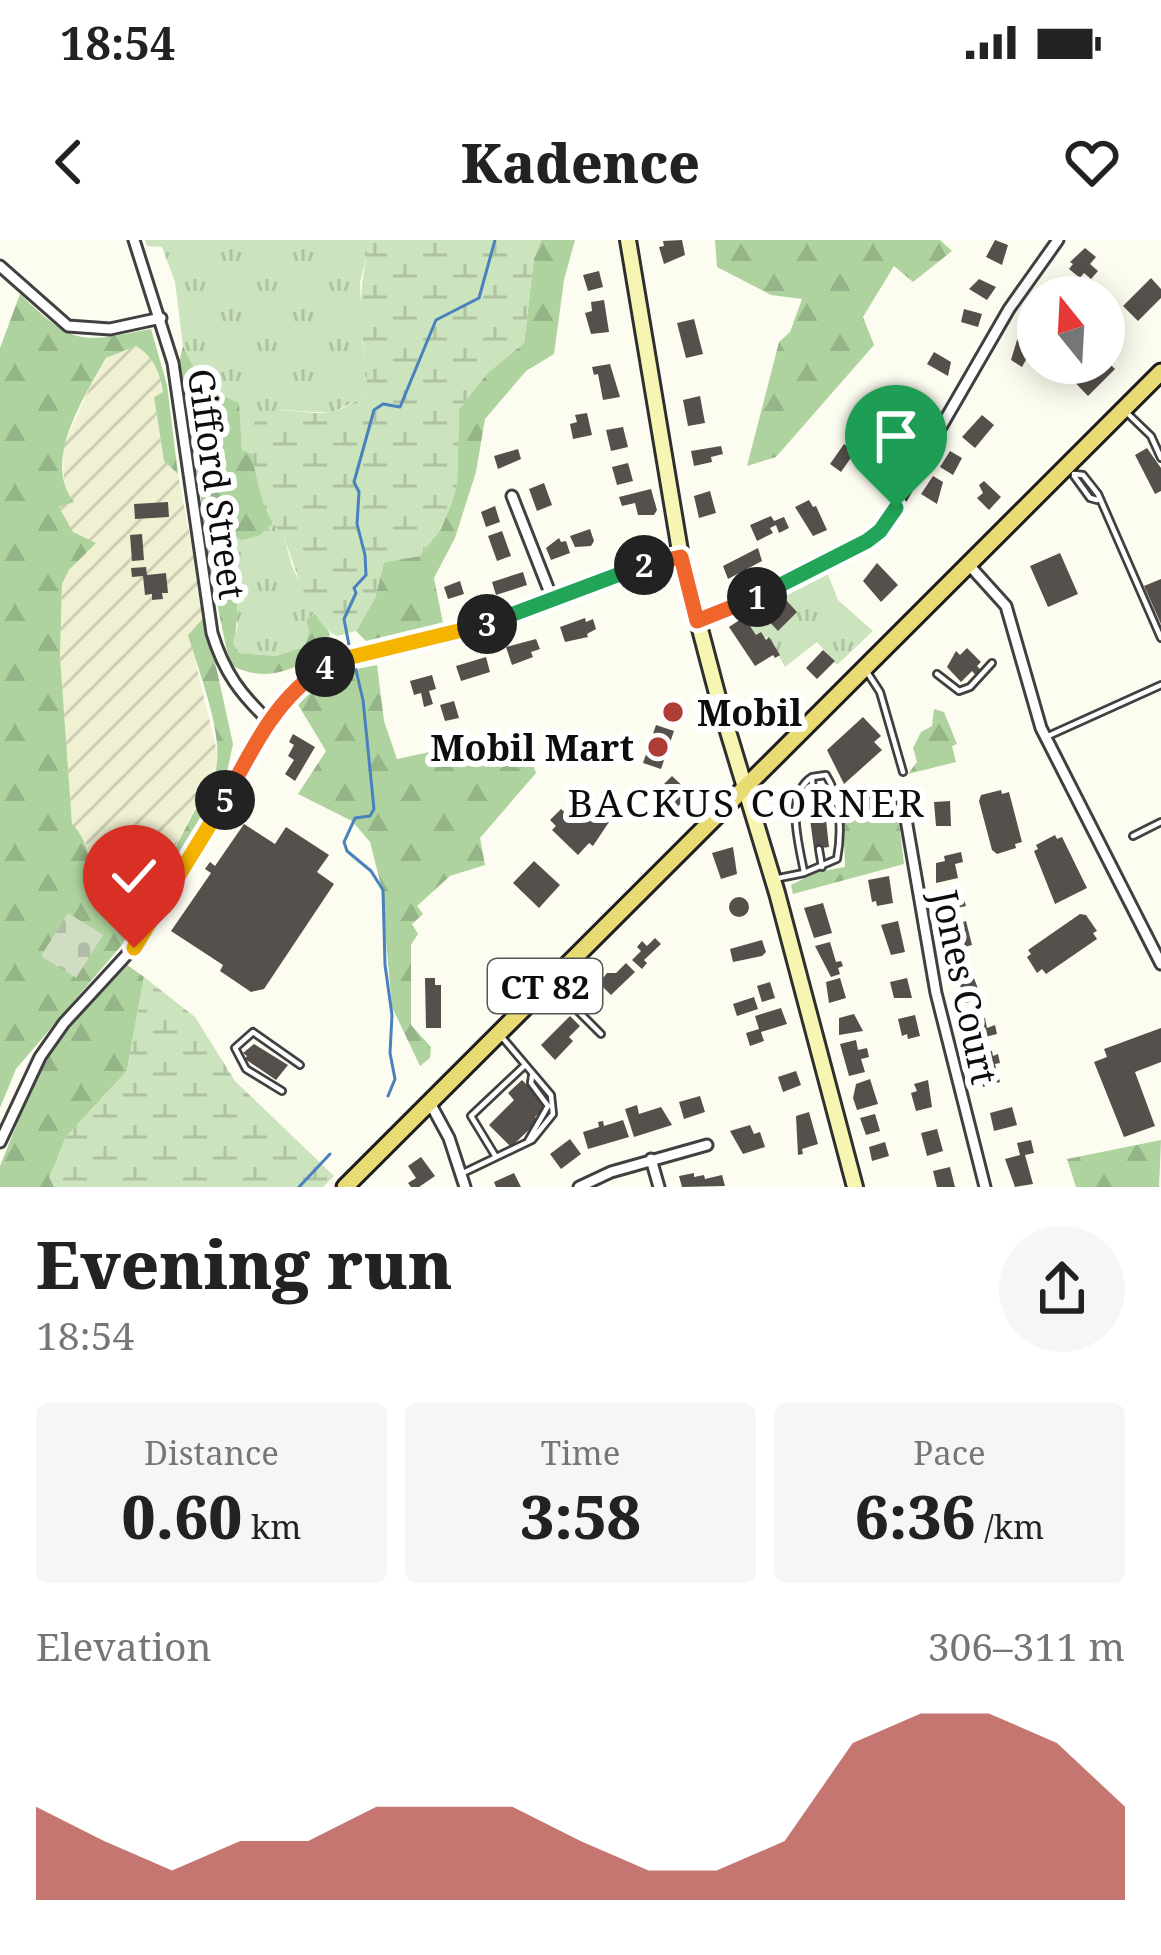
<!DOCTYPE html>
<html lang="en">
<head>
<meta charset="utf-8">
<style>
	:root { --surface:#fff; --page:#f6f6f6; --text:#222; --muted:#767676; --accent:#ae3d35 }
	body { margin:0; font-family:"Noto Serif",serif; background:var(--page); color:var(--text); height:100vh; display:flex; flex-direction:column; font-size:45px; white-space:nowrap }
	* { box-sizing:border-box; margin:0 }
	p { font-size:39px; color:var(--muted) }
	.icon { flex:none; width:66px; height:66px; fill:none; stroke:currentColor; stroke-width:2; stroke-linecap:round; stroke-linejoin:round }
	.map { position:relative; height:947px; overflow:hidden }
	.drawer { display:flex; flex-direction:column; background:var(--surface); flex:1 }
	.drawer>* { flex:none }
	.needle { width:78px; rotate:342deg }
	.fabs { position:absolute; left:1017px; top:36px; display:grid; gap:24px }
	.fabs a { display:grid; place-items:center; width:108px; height:108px; border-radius:50%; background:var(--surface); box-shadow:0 6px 30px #0003; font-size:60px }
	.pin { position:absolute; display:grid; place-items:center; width:102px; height:102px; color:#fff; margin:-123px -51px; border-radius:50% 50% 50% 0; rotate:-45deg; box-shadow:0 0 12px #0007 }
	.pin .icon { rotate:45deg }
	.km { position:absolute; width:60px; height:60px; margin:-30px; border-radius:50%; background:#222; color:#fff; font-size:33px; line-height:60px; text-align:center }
	.round { display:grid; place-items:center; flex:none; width:126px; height:126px; border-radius:63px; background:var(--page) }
	.headline { display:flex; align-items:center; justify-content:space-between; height:204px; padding:0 36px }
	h1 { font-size:66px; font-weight:800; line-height:90px }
	.figures { display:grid; grid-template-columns:repeat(3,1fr); gap:18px; height:204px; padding:12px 36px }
	.figures div { display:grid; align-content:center; border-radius:12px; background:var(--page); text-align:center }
	.figures b { font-size:60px; font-weight:800 }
	.figures small { font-size:33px; font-weight:400 }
	.figures p { font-size:33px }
	.chart { height:336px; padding:24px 36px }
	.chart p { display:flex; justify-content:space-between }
	.chart svg { width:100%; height:216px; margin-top:12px; fill:var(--accent); opacity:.7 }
	.status { display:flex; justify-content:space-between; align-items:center; height:84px; padding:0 60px; background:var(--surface); direction:ltr }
	.status svg { height:33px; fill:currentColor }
	header { display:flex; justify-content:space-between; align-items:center; height:156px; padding:0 36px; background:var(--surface); font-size:54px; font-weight:800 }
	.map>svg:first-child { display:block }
	.farmland { fill:url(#farmland-furrows) }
	.grass { fill:url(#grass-tufts) }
	.forest { fill:url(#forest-firs) }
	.wetland { fill:url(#wetland-marsh) }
	.cemetery { fill:url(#cemetery-stones) }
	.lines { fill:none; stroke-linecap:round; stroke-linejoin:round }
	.stream { stroke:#4981be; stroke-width:3 }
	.building { fill:#55504b }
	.lane-casing { stroke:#404040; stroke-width:10 }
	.street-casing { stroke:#404040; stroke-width:15 }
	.secondary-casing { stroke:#2f2f2f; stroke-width:20 }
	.primary-casing { stroke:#1e1e1e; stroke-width:21 }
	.lane { stroke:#fff; stroke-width:4.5 }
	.street { stroke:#fff; stroke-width:9 }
	.secondary { stroke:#f6f6b2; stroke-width:14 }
	.primary { stroke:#e9db73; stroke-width:15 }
	.split-1-casing { stroke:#fff; stroke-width:24 }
	.split-2-casing { stroke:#fff; stroke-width:24 }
	.split-3-casing { stroke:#fff; stroke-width:24 }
	.split-4-casing { stroke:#fff; stroke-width:24 }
	.split-5-casing { stroke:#fff; stroke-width:24 }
	.split-6-casing { stroke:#fff; stroke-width:24 }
	.split-1 { stroke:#22a559; stroke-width:15 }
	.split-2 { stroke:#f0652b; stroke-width:15 }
	.split-3 { stroke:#22a559; stroke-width:15 }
	.split-4 { stroke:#f5b400; stroke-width:15 }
	.split-5 { stroke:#f0652b; stroke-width:15 }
	.split-6 { stroke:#f5b400; stroke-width:15 }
	.poi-dot { fill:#ae3d35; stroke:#fff; stroke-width:4.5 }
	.labels { text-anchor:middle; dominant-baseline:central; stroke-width:12; stroke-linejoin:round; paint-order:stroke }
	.shield { fill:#fff; stroke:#565656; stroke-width:3 }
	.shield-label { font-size:33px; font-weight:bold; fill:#0d0d0d }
	.street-label { font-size:36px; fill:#0d0d0d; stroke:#fff }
	.poi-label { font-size:36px; font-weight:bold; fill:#0d0d0d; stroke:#fff; text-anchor:start }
	.neighbourhood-label { font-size:39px; letter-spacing:3px; fill:#0d0d0d; stroke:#fff }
</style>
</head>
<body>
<div class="status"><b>18:54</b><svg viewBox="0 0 49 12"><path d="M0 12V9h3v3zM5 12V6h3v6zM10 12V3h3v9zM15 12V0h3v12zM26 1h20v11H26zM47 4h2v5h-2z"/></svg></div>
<header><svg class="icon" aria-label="back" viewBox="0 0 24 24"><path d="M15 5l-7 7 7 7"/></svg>Kadence<svg class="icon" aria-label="heart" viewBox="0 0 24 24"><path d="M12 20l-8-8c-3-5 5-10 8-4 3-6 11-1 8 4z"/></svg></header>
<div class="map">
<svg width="1161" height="947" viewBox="0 0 1161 947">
	<defs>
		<pattern id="farmland-furrows" width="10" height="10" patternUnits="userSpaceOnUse" patternTransform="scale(3)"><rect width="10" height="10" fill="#f0f1d2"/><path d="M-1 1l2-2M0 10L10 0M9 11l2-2" fill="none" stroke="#cdcdb3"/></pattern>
		<pattern id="grass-tufts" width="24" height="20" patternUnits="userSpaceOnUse" patternTransform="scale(3)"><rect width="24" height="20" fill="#cce4bd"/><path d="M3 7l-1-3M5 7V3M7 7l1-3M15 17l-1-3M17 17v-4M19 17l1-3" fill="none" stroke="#aec2a1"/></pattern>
		<pattern id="forest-firs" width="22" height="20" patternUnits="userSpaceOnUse" patternTransform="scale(3)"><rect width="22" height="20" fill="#afd39e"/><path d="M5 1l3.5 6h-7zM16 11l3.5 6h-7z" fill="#95b487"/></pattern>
		<pattern id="wetland-marsh" width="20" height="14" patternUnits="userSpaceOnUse" patternTransform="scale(3)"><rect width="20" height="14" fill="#cce4bd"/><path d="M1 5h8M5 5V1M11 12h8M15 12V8" fill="none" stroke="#aec2a1"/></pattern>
		<pattern id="cemetery-stones" width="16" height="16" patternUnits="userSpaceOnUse" patternTransform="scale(3)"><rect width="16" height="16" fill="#d1ddc3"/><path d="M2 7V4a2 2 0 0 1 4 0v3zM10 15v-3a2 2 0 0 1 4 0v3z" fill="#b2bca6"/></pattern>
	</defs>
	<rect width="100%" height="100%" fill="#fdfcf0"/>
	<path class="farmland" d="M136 105 152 115 161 138 163 152 154 157 164 221 178 234 205 376 189 395 219 520 154 648 136 653 101 643 89 624 87 605 72 585 60 416 62 344 69 330 73 292 58 266 64 250 63 207 89 149 107 118Z"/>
	<path class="grass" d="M145 0H371L360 42 363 112 370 139 363 157 332 173 282 170 250 199 253 214 242 210 238 163 211 152 194 131 183 106 175 42 162 7 147 6Z
		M273 284 282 291 293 329 317 373 306 379 309 391 305 407 276 416 239 413 232 403 238 385 216 293 221 289 260 295Z
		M827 332 838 360 873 391 837 425 817 402 785 427 769 398 756 395 742 374 712 385Z"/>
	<path class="forest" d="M541 0H575L564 40 554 114 526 131 485 179 476 232 455 298 434 338 443 383 367 402 356 391 375 358 384 322 419 316 441 289 457 245 459 169 488 132 524 103 534 18Z
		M715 0H940L952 11 913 42 894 26 863 77 874 105 776 217 747 226 779 102 790 92 802 59 771 55 717 27Z
		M20 54C74 106 78 103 151 89L167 145 178 234 164 221 154 157 163 152C160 132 153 116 136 106L106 118C85 156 41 221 74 262L59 267 73 292 96 303 69 330 62 344 60 416 72 584C89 601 88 623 101 643L136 653 154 648 215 532C226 499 198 430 188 395L205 376 233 504 224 546 138 686 16 829 0 868V108Z
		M183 106C198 139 205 149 239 163L242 210 253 214 273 284 260 295 242 300 221 289 216 293C231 331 244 362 233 403L239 413 276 416 304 407 309 392 306 379 317 373 330 394 323 413C291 430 268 443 232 426L226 407 200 279 201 259 179 123Z
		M377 425 384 481 397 519 504 496 527 506 536 533 480 598 485 625 450 636 417 666 423 674 412 684 418 694 411 705V785L431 807 430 818 420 826 392 767 381 645 370 602 352 581 298 554 326 511 294 458 342 432Z
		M934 469 944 472 957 504 952 506 956 522 908 534 917 522 913 508 921 492 932 486Z
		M867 548 883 551 882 567 899 583 904 624 793 654 791 645 817 632 845 627 843 569Z
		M126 724 144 737 127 831 66 897 50 937 54 947H0V926L38 831 67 790Z
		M1161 900 1159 947H1076L1067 919Z"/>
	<path class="wetland" d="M371 0H541L534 18 524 103 488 133 459 169 457 245 452 263 441 289 419 316 384 322 375 358 356 391 338 396C311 387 294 323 284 298 282 292 276 288 273 283 260 266 250 211 250 190 265 159 299 175 326 173 339 173 351 163 363 157 371 138 365 129 363 109 359 72 360 36 371 0Z
		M144 737 195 777 235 841 334 936 323 947H54L49 937 66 897 127 831Z"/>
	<path class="cemetery" d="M68 673 103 695 76 738 41 716Z"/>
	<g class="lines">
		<path class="stream" d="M349 405 344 379 356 353 354 348 366 335 365 315 357 284 359 252 354 242 374 170 383 164 400 167 436 80 479 58 495 0
			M355 426 363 460 374 569 370 576 355 578 344 602 347 611 371 631 383 650 385 725 392 775 390 813 395 839 388 856
			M299 947 330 914"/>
	</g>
	<path class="building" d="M682 0 685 15 664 24 659 7 664 6 663 1Z
		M995 0 1008 5 1002 25 986 17Z
		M1085 8 1096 17 1090 24 1098 31 1091 39 1084 33 1080 38 1069 29 1073 24 1070 22Z
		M599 31 603 47 588 51 583 35Z
		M1151 38 1161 49V58L1138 81 1123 66Z
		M979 39 996 47 987 60 969 49Z
		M604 60 609 92 591 94 585 73 592 71 591 62Z
		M964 69 982 74 978 87 961 82Z
		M694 79 703 114 686 118 677 83Z
		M1017 100 1032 109 1022 127 1011 120Z
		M934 112 951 122 948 136 927 124Z
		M1104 118 1115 129 1088 156 1061 128 1066 123H1104Z
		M610 124 620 157 603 160 598 134 594 135 592 127Z
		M700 156 705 183 688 186 683 160Z
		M881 159 890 170 870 184 862 173Z
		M587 173 592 195 573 199 570 184 577 182 575 175Z
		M982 175 994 185 975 208 962 197Z
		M623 187 628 207 611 211 606 190Z
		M844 204 855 212 841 232 830 224Z
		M721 206 723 214 711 217 712 222 694 226 691 211Z
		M1147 208 1161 228V251L1155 254 1135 215Z
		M518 209 521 219 498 229 494 216Z
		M950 211 962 218 953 235 940 227Z
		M628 223 633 241 617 245 612 227Z
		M933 236 943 242 937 264 921 254Z
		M984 241 1001 257 989 270 977 258 983 253 979 245Z
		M544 243 552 265 537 271 529 249Z
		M651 249 657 270 654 275H638L635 263 622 266 619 257Z
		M710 251 716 273 699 278 694 256Z
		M809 260 813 267 816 266 827 290 813 296 795 267Z
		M168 262 169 277 135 279 134 264Z
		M495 266 500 282 486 287 481 272Z
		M771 276 774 281 784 277 789 288 779 293 776 285 770 288 773 293 757 301 750 285Z
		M590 289 594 301 591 306 575 307 570 296Z
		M502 291 511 316 497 321 488 296Z
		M142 294 144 320 132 321 130 295Z
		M559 298 561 302 566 301 570 313 551 320 546 308Z
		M758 308 762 321 728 339 723 326Z
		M1060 313 1078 354 1048 367 1030 326Z
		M877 323 898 345 881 362 863 341Z
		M146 327 147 335 166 333 168 353H162L163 359 152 360V354L145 355 143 336 132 337 131 328Z
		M523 332 527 345 496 355 492 342Z
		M1161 339V384L1144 346Z
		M460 341 464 354 448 359 444 347Z
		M786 360 797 372 778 391 767 379Z
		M744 377 756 395 761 392 766 400 769 397 780 415 775 418 773 415 755 426 729 387Z
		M585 378 586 382 593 379 596 389 587 394 588 397 565 402 560 387Z
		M536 399 540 409 531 412 533 417 512 425 506 407Z
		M967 408 981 422 977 426 986 435 980 440 972 431 961 442 947 427 956 411 960 415Z
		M823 410 835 421 817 439 806 428Z
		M486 417 490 432 461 441 456 426Z
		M432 435 436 449 429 451 433 464 424 467 421 453 414 455 410 441Z
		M454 461 459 478 445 481 440 465Z
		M863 477 881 496 874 502 882 510 844 544 827 510Z
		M656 485 674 491 661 529 643 523Z
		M293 494 315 507 295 541 285 534 294 520 288 516 294 505 289 502Z
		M672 536 690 553 672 573 653 555Z
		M1001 550 1002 554 1009 552 1022 602 1015 604 1016 608 997 614 992 610 979 561 981 555Z
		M583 557 609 582 593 606 589 603 578 615 552 590 556 586 550 580 561 569 568 575Z
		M950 561 951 586H936L934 562Z
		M824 562 829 607 814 609 808 564Z
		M244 584 275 604 286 587 329 615 317 632 334 644 264 749 251 752 220 731 223 725 171 691 211 633 205 629 210 622 215 626Z
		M1055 595 1057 599 1062 597 1087 648 1055 664 1034 611 1038 609 1036 605Z
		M733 607 737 634 721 639 712 613Z
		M961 612 963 622 955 624 958 638 936 643V623L945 621 944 616Z
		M534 621 560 645 539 668 513 643Z
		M889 636 893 663 877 666 876 661 872 662 868 640Z
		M955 651 957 660 964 659 966 666 944 671 940 654Z
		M729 667a10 10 0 1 1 20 0a10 10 0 1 1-20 0Z
		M823 663 832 693 814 698 804 668Z
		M1080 674 1086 675 1097 691 1093 693 1097 699 1046 734 1042 729 1037 733 1027 717 1031 714 1028 710Z
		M898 681 905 712 891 715 881 685Z
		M966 681 972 705 953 710 950 686Z
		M655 698 661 704 644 720 647 723 642 729 632 720 641 711 637 707 642 701 647 706Z
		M762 700 766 712 762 716 733 722 730 709Z
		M830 702 836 722 841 721 843 726 838 728 840 734 831 737 815 706Z
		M626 723 635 732 611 755 599 743 607 733H616Z
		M972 733 982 759 965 763 959 741 960 736Z
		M425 738H435V745H441V788H426Z
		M840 738 846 758 829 763 826 742Z
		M907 738 912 758H894L890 742Z
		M770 742 775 758 762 762 757 746Z
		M754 757 758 769 737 776 733 764Z
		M781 768 787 784 761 792 764 801 750 806 746 793 759 789 755 776Z
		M854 774 863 791 839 795V778Z
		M915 775 920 796 908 799 907 794 902 796 898 779Z
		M570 776 580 786 569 797 573 801 555 820 541 805Z
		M985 778 987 788 995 785 997 794 973 800 969 782Z
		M1161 788V822L1135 832 1155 886 1124 897 1094 822 1107 817 1104 809Z
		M856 800 858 810 867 808 869 817 861 819 865 832 849 836 840 804Z
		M254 804 288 825 276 840 245 819 247 816 243 813Z
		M992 811 993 816 998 814 1000 823 995 824 1000 842 983 847 979 814Z
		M796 831 801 845 783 852 778 837Z
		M870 839 878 864 857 870 853 858 856 844Z
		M522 840 547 865 535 877 538 881 511 907 489 885 514 860 508 853Z
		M928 840 932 867 916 871 911 853 917 851 914 844Z
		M700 856 705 872 684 879 679 862Z
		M637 865 639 874 661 867 672 885 634 897 625 869Z
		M1012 867 1017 885 994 891 990 873Z
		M809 872 818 904 802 909 803 914 798 915 796 876Z
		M875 874 880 891 866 895 860 878Z
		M623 880 629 897 588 909 583 892 599 887 598 882 603 881 604 886Z
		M750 885 754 894 760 892 765 907 743 914 730 891Z
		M937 889 943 911 927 916 921 893Z
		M570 899 581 914 561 929 550 914Z
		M1031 900 1034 913 1025 915 1033 944 1015 947 1005 919 1020 915 1017 903Z
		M885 902 889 916 872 921 869 907Z
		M421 917 435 936 419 947H411L408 943 416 938 408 926Z
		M950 927 955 947H937L933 931Z
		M514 933 521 947H496L494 942Z
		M694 933V937L704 935 705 939 722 935 725 946 682 947 679 936Z"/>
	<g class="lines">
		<g class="lane-casing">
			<path id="lane" d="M1125 171 1151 196 1161 218
				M1074 234 1083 235 1098 254 1161 398
				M1074 236 1090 258 1097 260
				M867 432 880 452 903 532
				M937 434 959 451 970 447 992 423
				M1046 497 1161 445
				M812 537 813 563
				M1133 596 1161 582
				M819 609 822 627
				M804 632C799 604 784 555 812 537
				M779 638 804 633 837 619C842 593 841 558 826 535L812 537
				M545 754 560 769 573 766 601 794
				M282 851 246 829 235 808 253 792 300 825
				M528 901 548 866 531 843 532 836
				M496 917 471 876 524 826
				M461 934 532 900 553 874 551 855 501 796"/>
		</g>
		<g class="street-casing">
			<path id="street" d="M134 0 173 123 212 393C224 432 240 454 270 482
				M0 26 68 86 110 89 161 78
				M512 256 552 358
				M969 325 1006 366 1041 488 1161 724
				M697 381 766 353 881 291 1009 69 1058 0
				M902 556 936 753 985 947
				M430 863 449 898 465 947
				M0 902 40 817 64 783 133 708 270 482 306 439 343 419 441 398 614 334 681 317
				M651 919 659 947
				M579 947 611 932 707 905"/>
		</g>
		<g class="secondary-casing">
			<path id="secondary" d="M628 0 681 317 720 465 777 653 855 947"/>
		</g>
		<g class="primary-casing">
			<path id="primary" d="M345 947 1161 132"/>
		</g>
		<use href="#lane" class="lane"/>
		<use href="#street" class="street"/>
		<use href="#secondary" class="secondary"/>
		<use href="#primary" class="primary"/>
	</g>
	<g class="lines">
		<g class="split-1-casing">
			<path id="split-1" d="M757 357 867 301 880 291 896 268"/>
		</g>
		<g class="split-2-casing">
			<path id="split-2" d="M644 325 681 317 697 381 757 357"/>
		</g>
		<g class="split-3-casing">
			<path id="split-3" d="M487 384 644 325"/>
		</g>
		<g class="split-4-casing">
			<path id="split-4" d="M325 427 343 419 487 384"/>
		</g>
		<g class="split-5-casing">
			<path id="split-5" d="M225 560C251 511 276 457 325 427"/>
		</g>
		<g class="split-6-casing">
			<path id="split-6" d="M134 708 225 560"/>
		</g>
		<use href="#split-1" class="split-1"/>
		<use href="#split-2" class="split-2"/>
		<use href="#split-3" class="split-3"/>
		<use href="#split-4" class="split-4"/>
		<use href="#split-5" class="split-5"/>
		<use href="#split-6" class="split-6"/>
	</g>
	<g class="poi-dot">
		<circle cx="673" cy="472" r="12"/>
		<circle cx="658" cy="507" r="12"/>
	</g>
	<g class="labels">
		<rect class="shield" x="488" y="719" width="114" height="54" rx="9"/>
		<g class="shield-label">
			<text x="545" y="746">CT 82</text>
		</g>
		<g class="street-label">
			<text transform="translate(217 244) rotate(82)">Gifford Street</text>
			<text transform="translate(965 747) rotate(78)">Jones Court</text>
		</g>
		<g class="poi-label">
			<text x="697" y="472">Mobil</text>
			<text x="634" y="507" text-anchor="end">Mobil Mart</text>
		</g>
		<g class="neighbourhood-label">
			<text x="747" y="561">BACKUS CORNER</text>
		</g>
	</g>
</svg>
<div class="fabs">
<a><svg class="needle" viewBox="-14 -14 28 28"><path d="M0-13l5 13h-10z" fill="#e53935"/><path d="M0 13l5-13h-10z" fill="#767676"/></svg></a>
</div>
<div class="pin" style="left:896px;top:268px;background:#1e9e55"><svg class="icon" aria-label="arrive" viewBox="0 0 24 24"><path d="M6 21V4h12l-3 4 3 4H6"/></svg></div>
<div class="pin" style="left:134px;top:708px;background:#d93025"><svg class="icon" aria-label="check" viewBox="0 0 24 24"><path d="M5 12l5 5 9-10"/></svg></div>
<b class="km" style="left:757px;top:357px">1</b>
<b class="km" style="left:644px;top:325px">2</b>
<b class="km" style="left:487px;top:384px">3</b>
<b class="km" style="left:325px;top:427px">4</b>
<b class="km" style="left:225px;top:560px">5</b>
</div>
<section class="drawer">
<div class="headline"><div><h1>Evening run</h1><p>18:54</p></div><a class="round"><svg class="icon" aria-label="share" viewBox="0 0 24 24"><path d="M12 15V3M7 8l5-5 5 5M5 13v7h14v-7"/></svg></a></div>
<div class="figures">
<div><p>Distance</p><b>0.60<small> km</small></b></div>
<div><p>Time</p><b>3:58</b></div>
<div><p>Pace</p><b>6:36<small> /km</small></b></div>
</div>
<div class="chart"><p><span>Elevation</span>306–311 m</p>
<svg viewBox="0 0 160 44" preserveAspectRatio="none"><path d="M0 44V25L10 32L20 38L30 32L40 32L50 25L60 25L70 25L80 32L90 38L100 38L110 32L120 12L130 6L140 6L150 12L160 25V44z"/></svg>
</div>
</section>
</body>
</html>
